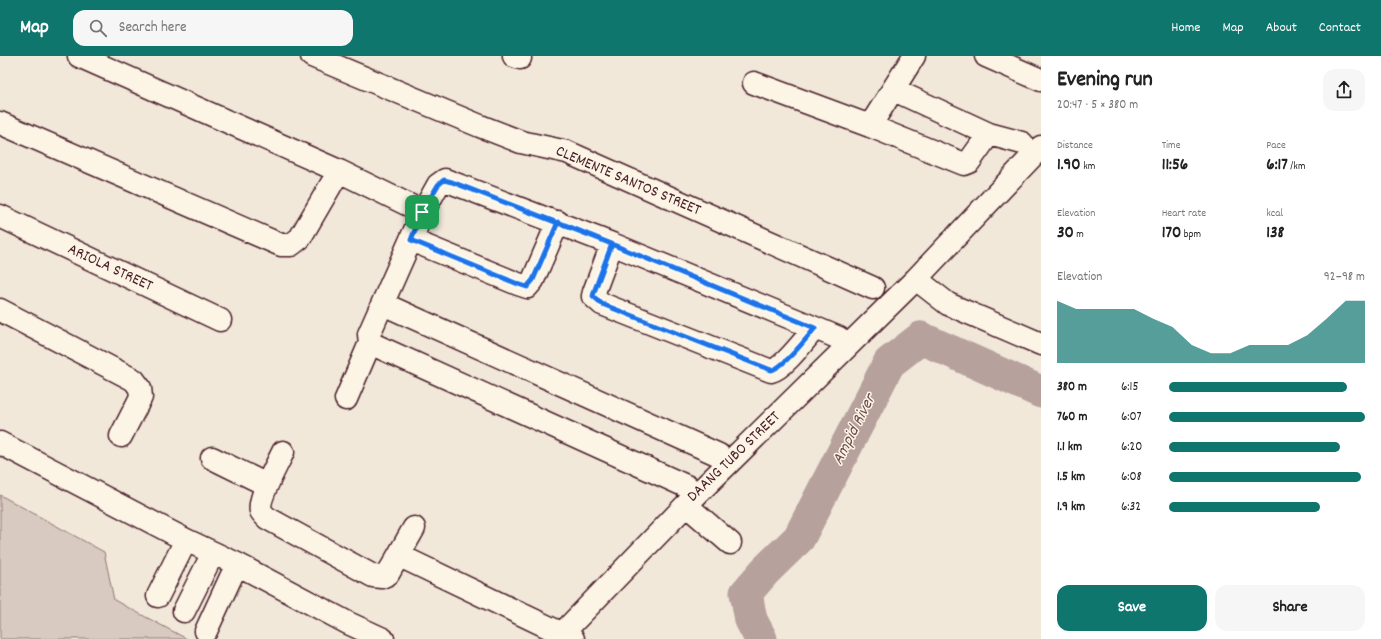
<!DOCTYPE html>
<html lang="en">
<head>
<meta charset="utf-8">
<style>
	:root { --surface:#fff; --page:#f6f6f6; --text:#222; --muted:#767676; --accent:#0f766e }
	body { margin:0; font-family:Dekko,sans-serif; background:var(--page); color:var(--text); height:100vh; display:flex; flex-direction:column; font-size:15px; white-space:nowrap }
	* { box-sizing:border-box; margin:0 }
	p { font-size:13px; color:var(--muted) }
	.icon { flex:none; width:22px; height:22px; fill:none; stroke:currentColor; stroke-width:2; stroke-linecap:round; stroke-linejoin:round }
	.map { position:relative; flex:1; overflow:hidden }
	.side { display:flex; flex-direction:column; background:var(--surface); width:340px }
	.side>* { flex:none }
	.pin { position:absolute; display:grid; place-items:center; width:34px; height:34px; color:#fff; margin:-17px; border-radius:8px; box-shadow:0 2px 6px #0006 }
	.round { display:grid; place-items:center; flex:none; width:42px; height:42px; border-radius:12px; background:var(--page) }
	.summary { display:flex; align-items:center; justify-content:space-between; height:68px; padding:0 16px }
	h1 { font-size:22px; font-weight:700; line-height:30px }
	.metrics { display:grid; grid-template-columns:repeat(3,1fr); gap:6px; height:68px; padding:4px 16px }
	.metrics div { display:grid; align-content:center }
	.metrics b { font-size:17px; font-weight:700 }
	.metrics small { font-size:11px; font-weight:400 }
	.metrics p { font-size:11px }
	.chart { height:112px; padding:8px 16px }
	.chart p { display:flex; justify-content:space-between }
	.chart svg { width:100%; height:72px; margin-top:4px; fill:var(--accent); opacity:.7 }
	.primary-button { display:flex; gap:8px; margin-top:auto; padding:8px 16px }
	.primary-button a { flex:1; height:46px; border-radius:12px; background:var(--accent); color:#fff; font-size:16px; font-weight:700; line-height:46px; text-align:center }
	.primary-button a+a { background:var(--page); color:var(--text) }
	ul { padding:0 16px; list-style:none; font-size:13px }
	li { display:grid; grid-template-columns:64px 48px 1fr; align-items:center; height:30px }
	li i { height:10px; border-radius:5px; background:var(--accent) }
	header { display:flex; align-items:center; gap:24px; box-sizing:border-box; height:56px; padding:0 20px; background:var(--accent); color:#fff }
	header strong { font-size:19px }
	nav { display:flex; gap:22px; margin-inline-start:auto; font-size:14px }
	.search { width:280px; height:36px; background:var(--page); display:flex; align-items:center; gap:10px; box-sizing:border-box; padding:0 14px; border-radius:12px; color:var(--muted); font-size:15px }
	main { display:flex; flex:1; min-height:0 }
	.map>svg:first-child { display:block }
	.green { fill:#d8cac0; stroke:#917476 }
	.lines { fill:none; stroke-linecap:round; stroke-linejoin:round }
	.river { stroke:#b6a19c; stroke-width:33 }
	.minor-casing { stroke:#4a1f2b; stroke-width:25 }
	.minor { stroke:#fcf5e5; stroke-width:22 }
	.route-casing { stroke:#fff; stroke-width:8 }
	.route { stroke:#1a73e8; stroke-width:5 }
	.labels { text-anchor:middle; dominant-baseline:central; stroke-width:3; stroke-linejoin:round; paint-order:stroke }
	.street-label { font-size:16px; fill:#4a1f2b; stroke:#fcf5e5 }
	.water-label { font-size:17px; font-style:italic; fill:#704c53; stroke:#fcf5e5 }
</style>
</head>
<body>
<header>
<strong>Map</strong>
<div class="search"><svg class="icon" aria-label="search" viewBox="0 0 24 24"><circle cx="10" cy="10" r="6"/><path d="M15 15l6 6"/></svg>Search here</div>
<nav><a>Home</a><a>Map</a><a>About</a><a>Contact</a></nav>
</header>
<main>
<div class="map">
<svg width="1041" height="583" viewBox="0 0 1041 583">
	<rect width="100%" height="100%" fill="#f1e8da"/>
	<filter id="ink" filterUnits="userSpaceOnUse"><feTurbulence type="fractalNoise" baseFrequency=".025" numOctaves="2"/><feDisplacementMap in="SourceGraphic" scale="8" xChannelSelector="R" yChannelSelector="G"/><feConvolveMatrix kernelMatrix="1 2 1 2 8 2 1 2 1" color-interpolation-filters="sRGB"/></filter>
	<g filter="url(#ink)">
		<path class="green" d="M0 439 104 496 114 544 187 583H0Z"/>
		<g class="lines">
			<path class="river" d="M761 583 751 564 746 537 765 515 799 482 889 307 921 282 1041 336"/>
			<g class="minor-casing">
				<path id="minor" d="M79 0 339 115 423 156
					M312 0 480 70 521 86 567 96 873 232
					M514 0 520 2
					M986 0 1041 24
					M754 27 870 70 964 108 969 106 989 78
					M894 34 989 78 1022 87
					M0 67 281 189H291L300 182 339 115
					M870 70 914 0
					M0 160 220 264
					M411 184 518 228 527 231 533 224 558 166
					M612 188 594 236 593 240 602 248 771 315C784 312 806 282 815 272L612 188 445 124 438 129 423 156 369 278 370 287 688 431
					M916 223 948 248 1041 288
					M383 248 719 399
					M0 254 134 324 140 332 141 341 121 380
					M815 272 839 282
					M346 343 370 287
					M0 387 186 484 237 508 348 567 383 583
					M283 396C278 407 257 444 261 455 262 457 265 460 267 462L373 520 382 521 388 518 414 472
					M212 402 267 429
					M686 449 730 487
					M400 500 573 583
					M158 540 186 484
					M184 555 213 497
					M206 575 237 508
					M557 583 686 449 916 223 1041 91"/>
			</g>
			<use href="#minor" class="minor"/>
		</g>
	</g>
	<g class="lines" filter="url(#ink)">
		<g class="route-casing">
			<path id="route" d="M422 156 411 184 518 228 527 231 533 224 558 166 815 272C807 282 782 313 771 314L602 248 593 240 594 236 612 188 452 126 444 124 438 129 422 156"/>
		</g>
		<use href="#route" class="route"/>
	</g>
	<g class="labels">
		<g class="street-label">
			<text transform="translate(628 125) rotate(23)">CLEMENTE SANTOS STREET</text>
			<text transform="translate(110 212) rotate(25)">ARIOLA STREET</text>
			<text transform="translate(734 401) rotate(-44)">DAANG TUBO STREET</text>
		</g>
		<g class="water-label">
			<text transform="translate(855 374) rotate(-63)">Ampid River</text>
		</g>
	</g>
</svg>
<div class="pin" style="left:422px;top:156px;background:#1e9e55"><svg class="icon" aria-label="arrive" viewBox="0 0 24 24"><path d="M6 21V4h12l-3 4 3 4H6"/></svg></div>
</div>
<section class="side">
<div class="summary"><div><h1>Evening run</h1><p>20:47 · 5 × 380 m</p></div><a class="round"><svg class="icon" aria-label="share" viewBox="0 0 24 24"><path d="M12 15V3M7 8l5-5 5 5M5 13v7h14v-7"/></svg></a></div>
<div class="metrics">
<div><p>Distance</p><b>1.90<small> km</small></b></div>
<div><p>Time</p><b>11:56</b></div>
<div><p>Pace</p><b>6:17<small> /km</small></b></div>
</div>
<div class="metrics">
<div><p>Elevation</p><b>30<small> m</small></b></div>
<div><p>Heart rate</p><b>170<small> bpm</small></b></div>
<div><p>kcal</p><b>138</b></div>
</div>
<div class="chart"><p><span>Elevation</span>92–98 m</p>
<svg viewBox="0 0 160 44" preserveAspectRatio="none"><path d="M0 44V6L10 11L20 11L30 11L40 11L50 17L60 22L70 33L80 38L90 38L100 33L110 33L120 33L130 27L140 17L150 6L160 6V44z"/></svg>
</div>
<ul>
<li><b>380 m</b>6:15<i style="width:91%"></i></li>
<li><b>760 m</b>6:07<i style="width:100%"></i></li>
<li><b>1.1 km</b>6:20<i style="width:87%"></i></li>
<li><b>1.5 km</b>6:08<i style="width:98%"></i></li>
<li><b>1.9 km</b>6:32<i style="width:77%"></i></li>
</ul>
<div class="primary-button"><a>Save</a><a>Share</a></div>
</section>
</main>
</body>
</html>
